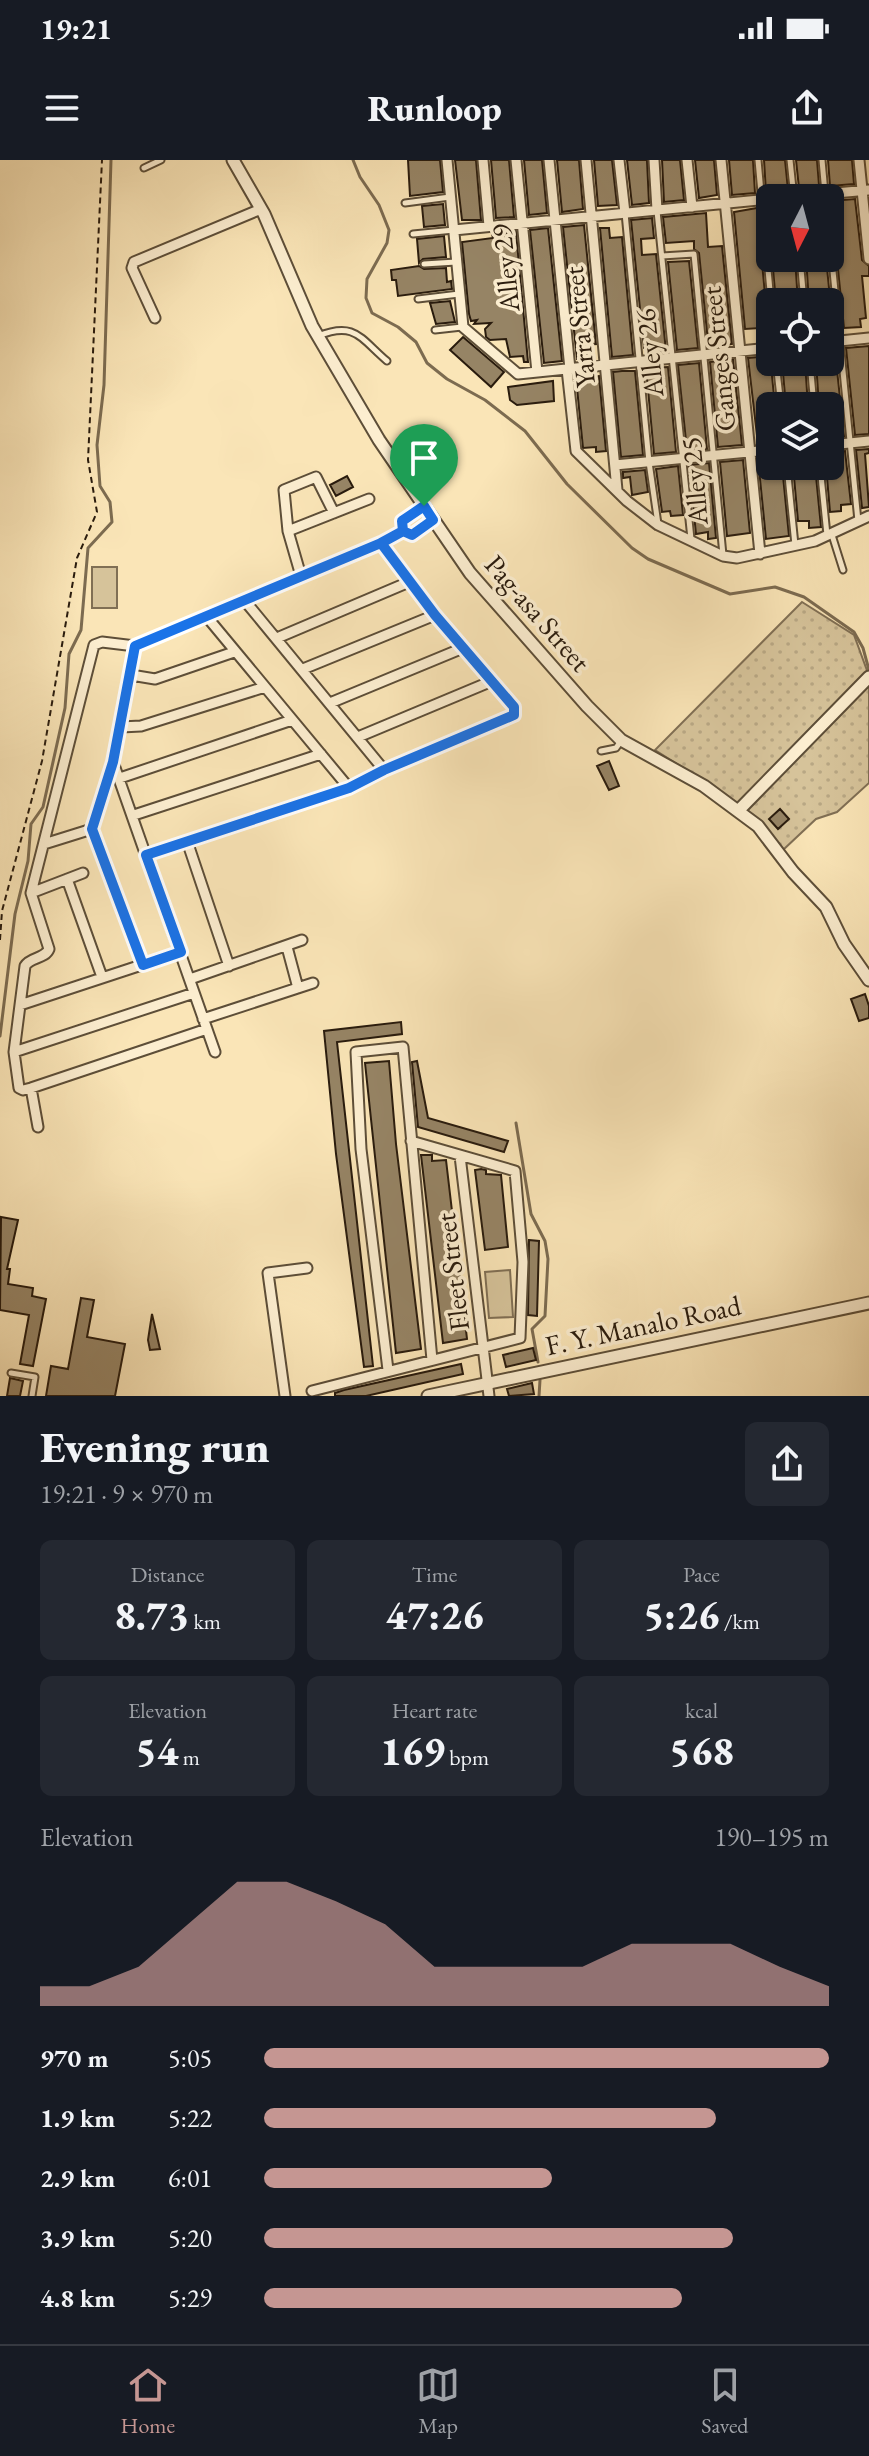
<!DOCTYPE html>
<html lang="en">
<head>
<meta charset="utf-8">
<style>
	:root { --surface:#171b24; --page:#242831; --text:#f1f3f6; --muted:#9ea1a6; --line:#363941; --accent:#c59692 }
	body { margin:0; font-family:"EB Garamond",serif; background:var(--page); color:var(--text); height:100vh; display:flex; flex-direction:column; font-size:30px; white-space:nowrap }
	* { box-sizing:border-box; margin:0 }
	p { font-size:26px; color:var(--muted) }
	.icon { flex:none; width:44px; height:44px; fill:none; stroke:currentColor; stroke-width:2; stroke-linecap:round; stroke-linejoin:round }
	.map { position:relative; height:1236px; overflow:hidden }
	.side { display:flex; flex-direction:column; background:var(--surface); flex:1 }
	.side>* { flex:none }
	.needle { width:52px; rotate:186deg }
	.tools { position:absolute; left:756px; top:24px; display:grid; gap:16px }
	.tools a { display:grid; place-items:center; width:88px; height:88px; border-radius:12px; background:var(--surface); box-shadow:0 2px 6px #0004; font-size:40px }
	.pin { position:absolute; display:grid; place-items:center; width:68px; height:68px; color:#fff; margin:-82px -34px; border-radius:50% 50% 50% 0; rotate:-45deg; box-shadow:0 0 8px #0007 }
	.pin .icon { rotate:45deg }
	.round { display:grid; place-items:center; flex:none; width:84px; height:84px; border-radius:12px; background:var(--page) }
	.summary { display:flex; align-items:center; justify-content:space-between; height:136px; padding:0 40px }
	h1 { font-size:44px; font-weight:800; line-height:60px }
	.figures { display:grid; grid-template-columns:repeat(3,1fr); gap:12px; height:136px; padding:8px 40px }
	.figures div { display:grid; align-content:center; border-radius:12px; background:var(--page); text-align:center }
	.figures b { font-size:40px; font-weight:800 }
	.figures small { font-size:22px; font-weight:400 }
	.figures p { font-size:22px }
	.chart { height:224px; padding:16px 40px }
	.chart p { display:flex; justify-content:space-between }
	.chart svg { width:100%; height:144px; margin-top:8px; fill:var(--accent); opacity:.7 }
	ul { padding:0 40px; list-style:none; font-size:26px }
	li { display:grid; grid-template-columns:128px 96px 1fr; align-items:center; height:60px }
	li i { height:20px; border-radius:10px; background:var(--accent) }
	.status { display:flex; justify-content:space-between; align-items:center; height:56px; padding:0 40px; background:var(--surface); direction:ltr }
	.status svg { height:22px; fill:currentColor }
	header { display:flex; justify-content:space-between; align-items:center; height:104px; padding:0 40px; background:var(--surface); font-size:36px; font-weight:800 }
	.tab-bar { display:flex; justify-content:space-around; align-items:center; height:112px; border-top:2px solid var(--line); background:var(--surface); font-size:22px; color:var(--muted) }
	.tab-bar a { display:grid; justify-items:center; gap:4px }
	.tab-bar .current { color:var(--accent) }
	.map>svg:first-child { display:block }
	.grass { fill:url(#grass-dots); stroke:#806f54; stroke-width:2 }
	.garden { fill:#d6c39a; stroke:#806f54; stroke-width:2 }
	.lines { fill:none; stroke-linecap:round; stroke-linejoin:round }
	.stream { stroke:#7c6b50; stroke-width:3 }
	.building { fill:#968465; stroke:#291b0d; stroke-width:2 }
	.service-casing { stroke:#5d4e38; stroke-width:9 }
	.minor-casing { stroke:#5d4e38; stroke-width:13 }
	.tertiary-casing { stroke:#5d4e38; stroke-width:15 }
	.path { stroke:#291b0d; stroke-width:2; stroke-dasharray:6 4; stroke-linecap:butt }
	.service { stroke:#fceed0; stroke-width:5 }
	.minor { stroke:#fceed0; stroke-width:9 }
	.tertiary { stroke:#fceed0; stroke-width:11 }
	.route-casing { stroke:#fff; stroke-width:16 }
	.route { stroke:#1a73e8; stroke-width:10 }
	.labels { text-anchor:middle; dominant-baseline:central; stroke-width:7; stroke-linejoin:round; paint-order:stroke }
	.street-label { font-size:28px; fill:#291b0d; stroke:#fceed0 }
</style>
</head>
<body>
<div class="status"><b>19:21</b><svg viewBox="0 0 49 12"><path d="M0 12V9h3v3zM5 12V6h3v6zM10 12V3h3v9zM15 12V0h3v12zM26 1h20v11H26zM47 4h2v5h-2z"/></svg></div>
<header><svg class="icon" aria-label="menu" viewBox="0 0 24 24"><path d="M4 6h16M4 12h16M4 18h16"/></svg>Runloop<svg class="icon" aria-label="share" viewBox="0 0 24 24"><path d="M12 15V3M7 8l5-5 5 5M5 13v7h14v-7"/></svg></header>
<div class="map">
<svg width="869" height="1236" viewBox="0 0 869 1236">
	<defs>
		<pattern id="grass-dots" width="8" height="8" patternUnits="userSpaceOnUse" patternTransform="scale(2)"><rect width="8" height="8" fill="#d6c39a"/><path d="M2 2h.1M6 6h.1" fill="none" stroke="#b8a784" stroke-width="1.8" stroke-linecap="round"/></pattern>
	</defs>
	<rect width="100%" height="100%" fill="#fae5b7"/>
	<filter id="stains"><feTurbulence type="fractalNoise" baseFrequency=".0025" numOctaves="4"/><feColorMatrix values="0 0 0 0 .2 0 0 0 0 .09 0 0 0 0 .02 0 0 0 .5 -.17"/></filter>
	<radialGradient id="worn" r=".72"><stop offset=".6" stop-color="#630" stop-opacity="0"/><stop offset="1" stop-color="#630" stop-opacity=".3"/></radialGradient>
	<path class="grass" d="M802 442 854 475 869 516V623L837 652 816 659 783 690C745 647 704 621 655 590Z"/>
	<path class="garden" d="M92 407H117V448H92Z
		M510 1110 513 1157 489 1158 485 1112Z"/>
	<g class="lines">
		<path class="stream" d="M353 0 360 17 379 45 389 70 387 83 367 119 366 138 372 153 398 167 416 182 427 203 447 219 485 240 525 271 567 324 632 388 648 399 730 434 775 427 804 437 854 472 863 488 869 510
			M0 876 15 754 28 701 31 664 43 647 65 548 69 494 81 470 88 388 112 362 110 342 100 326 97 285 104 225 111 0
			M516 963 531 1054 545 1081 548 1099 545 1156 532 1169 538 1202
			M539 1236 540 1220"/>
	</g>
	<path class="building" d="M408 0H440L443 32 410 36Z
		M455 0H476L481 60H462Z
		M491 0H509L514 57 496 58Z
		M524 0H542L547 53 529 55Z
		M557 0H579L583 49 562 52Z
		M594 0H612L617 45 598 46Z
		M627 0H647L649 43 632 45Z
		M662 0H680L684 40 664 42Z
		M695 0H714L717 35 699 38Z
		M729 0H753L755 33 732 35Z
		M764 0H785L788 30 774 33 766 32Z
		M796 0H817L819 25 799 28Z
		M828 0H852L854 24 830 26Z
		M855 39 862 100 869 106V116H862L866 158 860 159 861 167 844 168 835 80 831 75 830 41Z
		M443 44 445 65 424 67 422 46Z
		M757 48 769 178 761 179 760 168 745 169 734 52Z
		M706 53 708 87 722 86 732 184 720 186 719 182H708L699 93 694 89V81L666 83 663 57Z
		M652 58 654 78 641 79 642 95 656 94 666 191 655 192V188H644L631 60Z
		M584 65 596 184 586 185 587 198 577 199 563 67Z
		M548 68 562 201 544 203 530 70Z
		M600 68H609L610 78 622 77 633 195 612 197Z
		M516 72 528 202H524L523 196 510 197 506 179 490 180 486 177 485 169 491 163 474 164 477 160 471 161 469 154 462 82 493 78 492 74Z
		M444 76 446 97 423 99 419 103 417 79Z
		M772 98H795L798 142H776Z
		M806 98H826L833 168 830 169V142H809Z
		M689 101 698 188 677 190 668 102Z
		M419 106 424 109 446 108 447 122 451 121 452 129 398 136 396 120H392L391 110Z
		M450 141 455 162 436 164 430 143Z
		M463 177 504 212 491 227 450 190Z
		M869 186V274L855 275 846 188Z
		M830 191H835L844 276 830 277V246H819L816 202H830Z
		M770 196 775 246H770V283L758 284 748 198Z
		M733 199 742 285 718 287 710 202Z
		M782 202H805L808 246H786Z
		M699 203 707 289 687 290 678 205Z
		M668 207 676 292 654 294 646 208Z
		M622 211H635L643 295 621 297 613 212Z
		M599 216 606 291 596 292V287L583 288 576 218Z
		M553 221 554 241 517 245 510 240 508 227Z
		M869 289V293L865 294 869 347 862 348 856 290Z
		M845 291 851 344 841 345V351L830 352 826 306H830V292Z
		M770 298V306H782L789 376 766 379 758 299Z
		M743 300 750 373 727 376 720 302Z
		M709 303 716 378 708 379V372L696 374 689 305Z
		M678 306 683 355 671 356 670 351 662 352 656 309Z
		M793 306H815L821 367 809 368V361H798Z
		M645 310 648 332 632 335 630 317 623 318V312Z
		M347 316 353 327 336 336 330 325Z
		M609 601 619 626 609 630 597 606Z
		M780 649 789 659 778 669 769 659Z
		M865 834 869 846V858L859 861 851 839Z
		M401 862 402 874 337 882 373 1206 364 1207 336 994 324 871Z
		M389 901 396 984 421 1189 396 1193 365 903Z
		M417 901 428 958 508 981 504 992 418 967 412 902Z
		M421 995H432V1001L446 1000 467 1179 443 1183Z
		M481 1009 486 1010V1014L501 1015 508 1087 485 1090 475 1010Z
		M1 1057 18 1060 7 1109H10L8 1124 33 1128 32 1136 46 1139 33 1206 20 1204 29 1155 0 1150Z
		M529 1080 539 1081 537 1156 528 1155Z
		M81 1138 94 1140 87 1177 125 1184 115 1236H46L51 1206 68 1209Z
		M152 1154 160 1189 150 1190 148 1180Z
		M533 1188 536 1200 506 1207 503 1195Z
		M461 1204 463 1214 366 1236H335V1233L344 1230Z
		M10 1218 23 1221 20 1236H7Z
		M532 1223 534 1234 509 1236 507 1229Z"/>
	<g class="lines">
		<g class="service-casing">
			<path id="service" d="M758 0 771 142
				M790 0 794 38
				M822 0 825 33
				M144 8 161 0
				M405 43 450 37
				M657 51 691 379
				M625 53 649 302 658 364
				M413 74 454 70
				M830 81 858 361
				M662 96 694 94 723 395
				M800 98 804 142
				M424 104 456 102
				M418 139 459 134
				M435 170 462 167
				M318 176C355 161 360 178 387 201
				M776 202 781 246
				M810 202 814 246
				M787 306 795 385
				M820 306 827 375
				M832 375 843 410
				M601 591 616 588 621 581
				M11 1213 35 1217 32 1236"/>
		</g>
		<g class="minor-casing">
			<path id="minor" d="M447 0 463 167 518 214 770 188
				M483 0 489 66
				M516 0 537 212
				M549 0 570 209
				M586 0 617 330
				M619 0 625 53
				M654 0 657 50
				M687 0 692 47
				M721 0 760 394
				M859 0 869 99
				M780 38 869 30
				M454 70 770 39
				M155 158 132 108 134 102 261 49
				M830 182 869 178
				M567 209 576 291 627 341 658 365 723 396 737 398 815 381 869 356
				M830 285 869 281
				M615 305 770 290
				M424 346 402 361V370L412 375 433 360
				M288 371 369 339
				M301 416 288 371 284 330 316 317 334 353
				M245 441 384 610
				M207 457 349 628
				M277 478 409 422
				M135 486 113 602 92 669 143 805
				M303 509 435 455
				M131 515 155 519 234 492
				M330 543 463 488
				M121 567 141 566 265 527
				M358 577 492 521
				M113 602 215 892
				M120 618 292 560
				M134 655 321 594
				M187 681 229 806
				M44 684 92 669
				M146 695 349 628 384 610 514 555V547L435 455 381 383
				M67 719 102 817
				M31 733 83 713
				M287 787 298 828
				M190 819 302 780
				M20 845 181 792
				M203 859 313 823
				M207 869 31 928 23 930 19 928 14 892 25 806C30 797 45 799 49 789L31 733 94 485 102 482 135 486 381 383 403 371
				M14 892 194 833
				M31 928 38 967
				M460 996 489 1236
				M388 1210 361 989 356 892 403 887 432 1200
				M312 1231 520 1178 523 1102 515 1011 411 981
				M285 1236 268 1113 307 1108"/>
		</g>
		<g class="tertiary-casing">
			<path id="tertiary" d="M233 0 264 54 312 166 379 280 470 413 587 546 621 580 704 626 758 666 793 712 826 747 844 784 869 820
				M738 651 869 517
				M428 1236 869 1143"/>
		</g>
		<path class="path" d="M0 780 2 751 42 601 77 398 97 352 88 300 102 0"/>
		<use href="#service" class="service"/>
		<use href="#minor" class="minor"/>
		<use href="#tertiary" class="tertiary"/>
	</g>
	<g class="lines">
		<g class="route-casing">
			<path id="route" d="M424 346 402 361 403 371 381 383 135 486 113 602 92 669 143 805 181 792 146 695 349 628 384 610 514 555V547L435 455 381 383 403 371 412 375 433 360 424 346"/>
		</g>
		<use href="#route" class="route"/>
	</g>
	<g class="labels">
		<g class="street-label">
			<text transform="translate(505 108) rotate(-96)">Alley 29</text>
			<text transform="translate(579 167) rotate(-96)">Yarra Street</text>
			<text transform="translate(649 193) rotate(-96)">Alley 26</text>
			<text transform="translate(718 199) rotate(-96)">Ganges Street</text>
			<text transform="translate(694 321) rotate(-95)">Alley 25</text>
			<text transform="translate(538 453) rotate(49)">Pag-asa Street</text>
			<text transform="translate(452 1112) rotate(-97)">Fleet Street</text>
			<text transform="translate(643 1165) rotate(-12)">F. Y. Manalo Road</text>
		</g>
	</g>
	<rect width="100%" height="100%" filter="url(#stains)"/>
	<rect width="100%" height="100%" fill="url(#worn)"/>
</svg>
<div class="tools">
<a><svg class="needle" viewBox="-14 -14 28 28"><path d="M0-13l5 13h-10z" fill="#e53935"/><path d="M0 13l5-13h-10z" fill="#9ea1a6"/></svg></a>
<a><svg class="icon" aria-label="locate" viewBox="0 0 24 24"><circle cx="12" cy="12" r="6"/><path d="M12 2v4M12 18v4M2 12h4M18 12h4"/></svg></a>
<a><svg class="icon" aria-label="layers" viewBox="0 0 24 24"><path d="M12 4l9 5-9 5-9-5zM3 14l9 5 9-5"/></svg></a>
</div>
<div class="pin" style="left:424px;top:346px;background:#1e9e55"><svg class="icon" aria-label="arrive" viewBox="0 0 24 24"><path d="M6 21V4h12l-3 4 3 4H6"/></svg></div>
</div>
<section class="side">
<div class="summary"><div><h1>Evening run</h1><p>19:21 · 9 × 970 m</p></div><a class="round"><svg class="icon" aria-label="share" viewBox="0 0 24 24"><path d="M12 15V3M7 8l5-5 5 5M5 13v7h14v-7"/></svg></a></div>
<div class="figures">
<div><p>Distance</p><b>8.73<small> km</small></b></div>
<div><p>Time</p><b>47:26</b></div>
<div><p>Pace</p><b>5:26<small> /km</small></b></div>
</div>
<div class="figures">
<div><p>Elevation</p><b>54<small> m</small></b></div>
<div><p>Heart rate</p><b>169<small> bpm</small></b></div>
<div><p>kcal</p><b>568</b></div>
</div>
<div class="chart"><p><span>Elevation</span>190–195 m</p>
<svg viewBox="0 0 160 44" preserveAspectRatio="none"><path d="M0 44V38L10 38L20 32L30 19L40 6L50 6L60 12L70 19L80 32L90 32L100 32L110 32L120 25L130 25L140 25L150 32L160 38V44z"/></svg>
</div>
<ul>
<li><b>970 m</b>5:05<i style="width:100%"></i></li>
<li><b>1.9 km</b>5:22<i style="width:80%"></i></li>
<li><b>2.9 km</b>6:01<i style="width:51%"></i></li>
<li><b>3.9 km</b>5:20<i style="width:83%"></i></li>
<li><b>4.8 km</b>5:29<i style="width:74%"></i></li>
</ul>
</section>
<nav class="tab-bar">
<a class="current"><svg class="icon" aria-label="home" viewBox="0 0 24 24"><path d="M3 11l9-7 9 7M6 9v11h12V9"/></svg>Home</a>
<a><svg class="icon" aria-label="map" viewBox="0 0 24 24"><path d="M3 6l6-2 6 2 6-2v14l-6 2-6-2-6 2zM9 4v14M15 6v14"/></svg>Map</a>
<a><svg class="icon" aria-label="saved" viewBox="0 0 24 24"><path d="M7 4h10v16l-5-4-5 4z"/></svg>Saved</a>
</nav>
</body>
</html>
